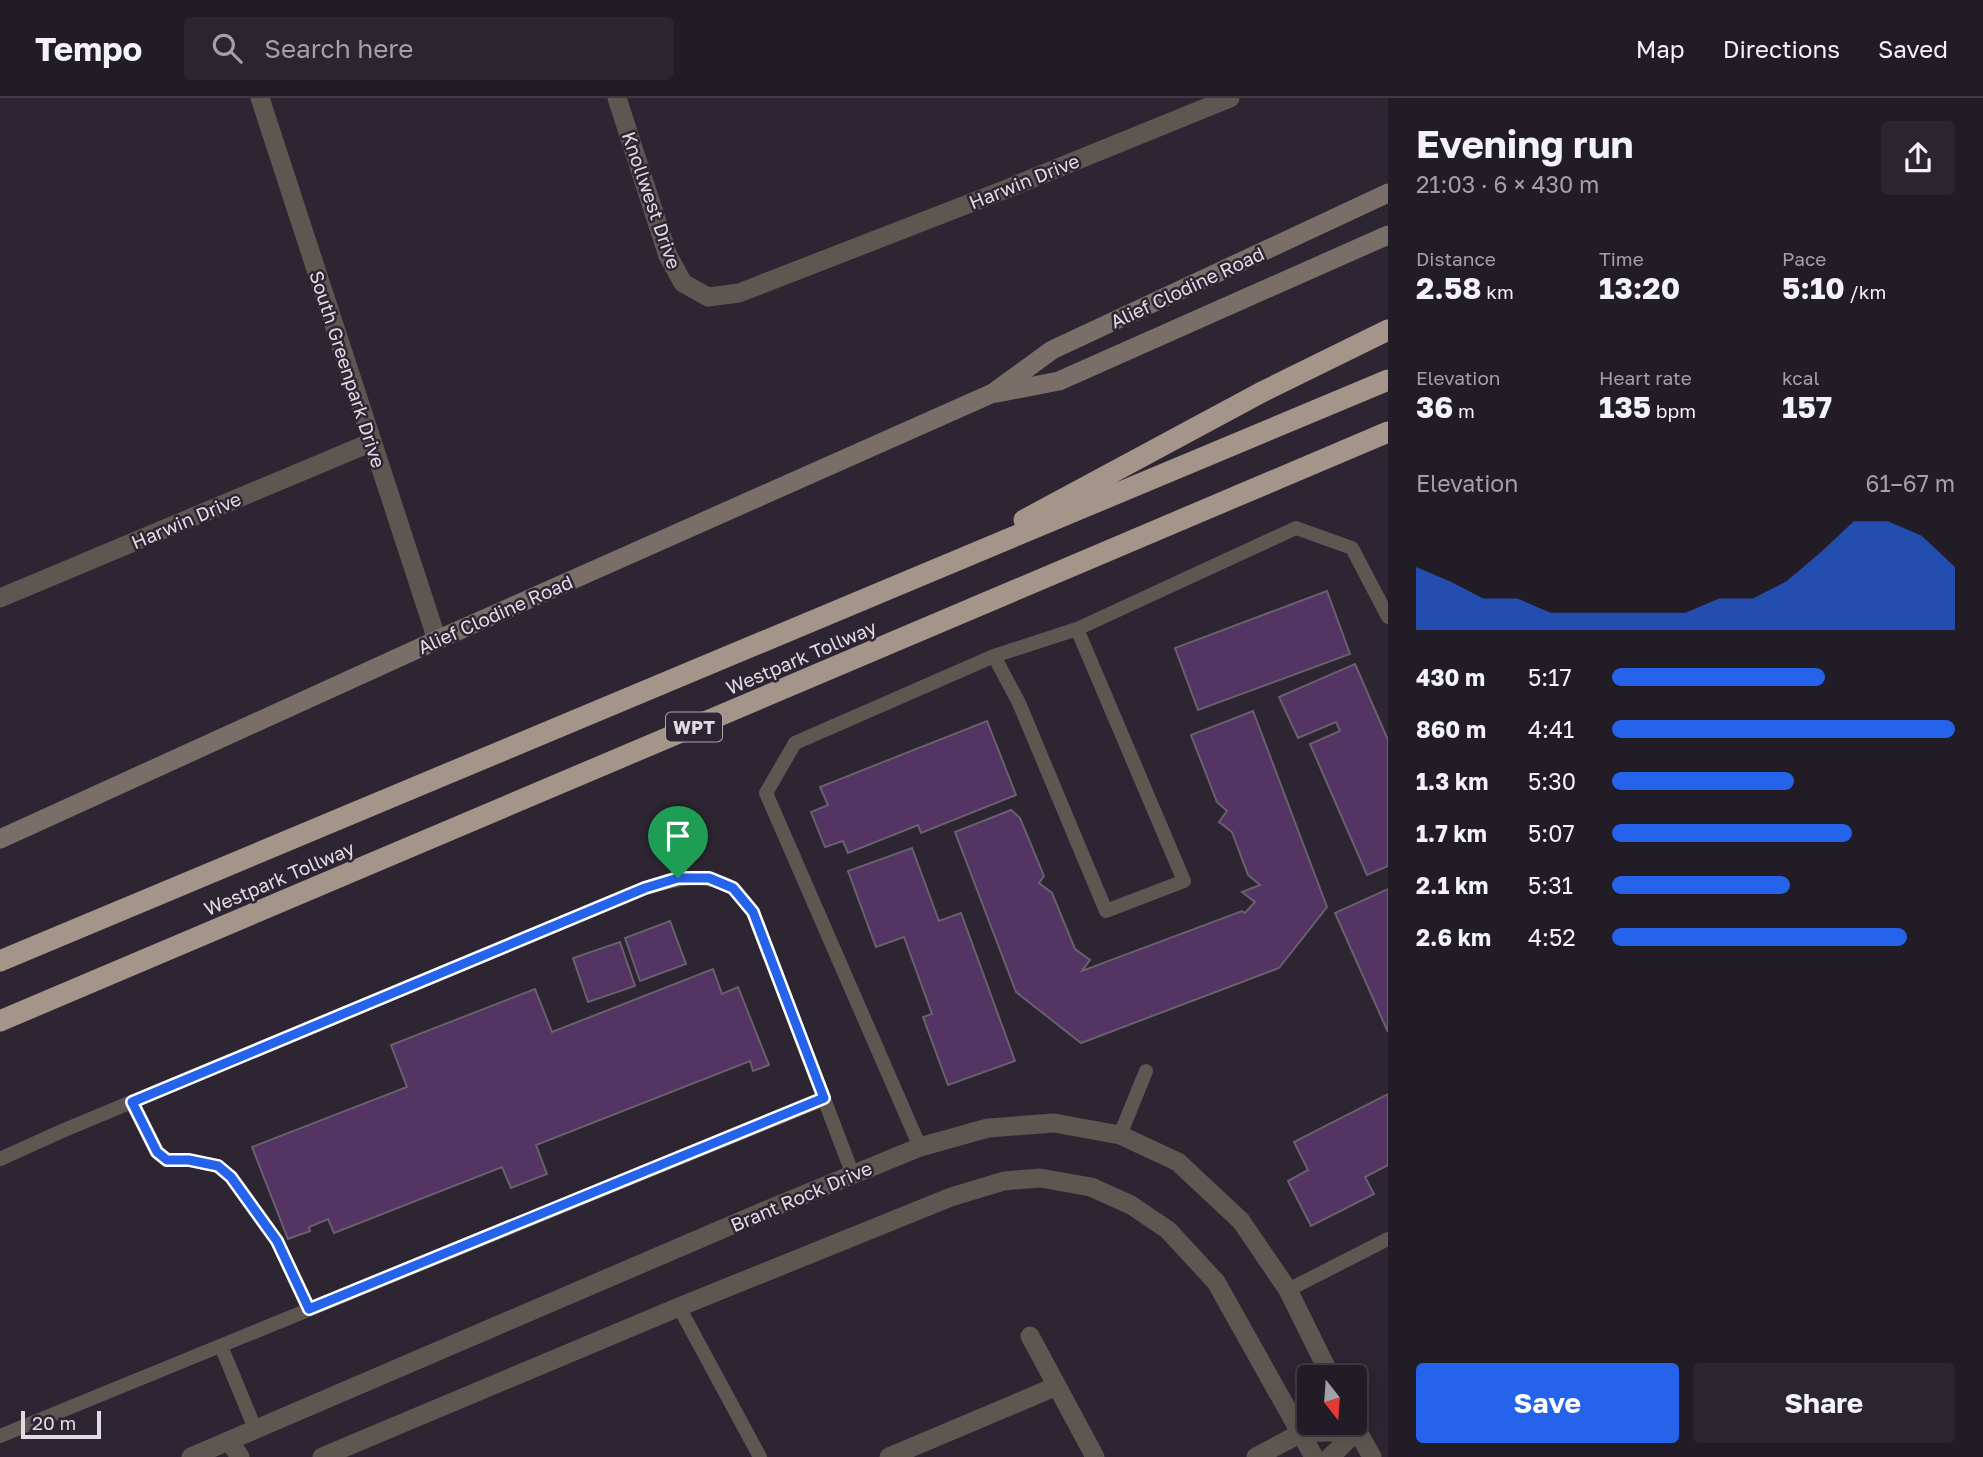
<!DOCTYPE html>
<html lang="en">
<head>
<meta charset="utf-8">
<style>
	:root { --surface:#221c26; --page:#2a252e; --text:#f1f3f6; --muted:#a2a1a7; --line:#3f3a43; --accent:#2563eb }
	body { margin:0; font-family:"Golos Text",sans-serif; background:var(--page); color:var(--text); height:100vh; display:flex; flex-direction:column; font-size:26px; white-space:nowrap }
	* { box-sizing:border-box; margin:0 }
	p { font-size:23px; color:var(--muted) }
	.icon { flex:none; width:38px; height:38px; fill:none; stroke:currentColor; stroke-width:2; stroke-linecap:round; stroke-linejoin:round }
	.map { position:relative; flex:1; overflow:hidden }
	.drawer { display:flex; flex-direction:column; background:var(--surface); width:595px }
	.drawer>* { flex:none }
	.needle { width:46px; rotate:163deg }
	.fabs { position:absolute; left:1297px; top:1267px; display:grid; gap:14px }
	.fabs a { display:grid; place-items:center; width:70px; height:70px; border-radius:7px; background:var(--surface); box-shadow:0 7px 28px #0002,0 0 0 2px var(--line); font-size:35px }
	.scale { position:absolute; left:21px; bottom:18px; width:80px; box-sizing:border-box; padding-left:7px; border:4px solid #e0dbe4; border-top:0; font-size:19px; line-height:24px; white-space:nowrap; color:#e0dbe4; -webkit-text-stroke:5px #2d2532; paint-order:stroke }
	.pin { position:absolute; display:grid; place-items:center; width:60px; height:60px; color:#fff; margin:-72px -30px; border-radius:50% 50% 50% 0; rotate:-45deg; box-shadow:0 0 7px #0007 }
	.pin .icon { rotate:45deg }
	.round { display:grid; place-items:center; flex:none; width:74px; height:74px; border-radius:7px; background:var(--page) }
	.head { display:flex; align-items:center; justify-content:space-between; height:119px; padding:0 28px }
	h1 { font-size:38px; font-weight:700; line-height:52px }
	.stats { display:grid; grid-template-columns:repeat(3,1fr); gap:10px; height:119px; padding:7px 28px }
	.stats div { display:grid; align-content:center }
	.stats b { font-size:30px; font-weight:700 }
	.stats small { font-size:19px; font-weight:400 }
	.stats p { font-size:19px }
	.chart { height:196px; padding:14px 28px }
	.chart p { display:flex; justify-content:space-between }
	.chart svg { width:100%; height:126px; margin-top:7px; fill:var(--accent); opacity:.7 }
	.primary-button { display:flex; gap:14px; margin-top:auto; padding:14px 28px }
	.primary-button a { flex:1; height:80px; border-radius:7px; background:var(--accent); color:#fff; font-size:28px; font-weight:700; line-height:80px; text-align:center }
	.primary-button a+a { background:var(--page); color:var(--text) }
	ul { padding:0 28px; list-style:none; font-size:23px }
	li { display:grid; grid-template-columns:112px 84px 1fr; align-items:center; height:52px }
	li i { height:18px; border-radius:9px; background:var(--accent) }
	header { display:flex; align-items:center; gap:42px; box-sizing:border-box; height:98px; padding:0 35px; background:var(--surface); border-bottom:2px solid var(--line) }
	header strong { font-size:33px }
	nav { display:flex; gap:38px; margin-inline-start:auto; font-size:24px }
	.search { width:490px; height:63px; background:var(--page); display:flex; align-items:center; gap:18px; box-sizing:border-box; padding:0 24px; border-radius:7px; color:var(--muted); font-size:26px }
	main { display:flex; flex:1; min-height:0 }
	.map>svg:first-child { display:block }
	.building { fill:#533462; stroke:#69606e; stroke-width:2 }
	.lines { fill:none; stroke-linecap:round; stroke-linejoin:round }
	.service { stroke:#5d5651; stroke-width:14 }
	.minor { stroke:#5d5651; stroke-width:19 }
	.tertiary { stroke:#5d5651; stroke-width:19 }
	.secondary { stroke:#7a6f68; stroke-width:19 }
	.motorway { stroke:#a59489; stroke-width:21 }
	.route-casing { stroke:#fff; stroke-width:14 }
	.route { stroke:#2563eb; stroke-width:9 }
	.labels { text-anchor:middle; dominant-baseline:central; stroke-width:5; stroke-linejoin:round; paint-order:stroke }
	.shield { fill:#2d2532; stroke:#aaa4af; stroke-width:2 }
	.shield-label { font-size:18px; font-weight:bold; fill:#e0dbe4 }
	.street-label { font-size:19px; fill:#e0dbe4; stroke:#2d2532 }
</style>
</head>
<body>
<header>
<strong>Tempo</strong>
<div class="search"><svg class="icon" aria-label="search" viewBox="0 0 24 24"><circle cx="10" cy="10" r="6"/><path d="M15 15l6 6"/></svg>Search here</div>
<nav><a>Map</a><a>Directions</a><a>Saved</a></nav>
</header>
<main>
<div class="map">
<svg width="1388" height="1359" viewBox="0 0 1388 1359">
	<rect width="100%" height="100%" fill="#2d2532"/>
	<path class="building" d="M1327 493 1350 556 1198 612 1175 550Z
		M1355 566 1388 642V768L1367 777 1310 646 1340 633 1336 624 1298 640 1279 599Z
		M1253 613 1327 809 1279 870 1081 945 1016 894 955 734 1011 712 1020 720 1044 778 1039 785 1052 795 1075 851 1090 862 1082 873 1242 813 1245 815 1255 804 1242 794 1260 787 1248 777 1232 734 1219 724 1227 713 1217 704 1191 637Z
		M987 623 1016 697 921 735 918 727 848 755 843 743 825 749 811 714 828 707 820 689Z
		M912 750 939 823 961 815 1015 963 948 987 923 919 932 916 904 839 876 849 848 773Z
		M1388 791V934L1335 815Z
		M670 823 686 866 640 883 625 840Z
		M620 844 635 888 588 904 573 860Z
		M713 871 722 896 738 889 769 967 753 973 750 963 536 1047 547 1076 511 1090 502 1069 334 1135 328 1121 309 1129 310 1133 288 1141 252 1049 407 989 391 947 535 891 552 934Z
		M1388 996V1067L1365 1079 1374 1096 1311 1128 1288 1083 1308 1072 1294 1044Z"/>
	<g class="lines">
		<path class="service" d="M994 558 1019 605 1106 813 1184 783 1077 531
			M132 1004 157 1054 167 1062H189L217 1068 231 1079 277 1143 309 1211
			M1120 1037 1146 973
			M920 1049 766 695 795 645 994 558 1077 531 1296 430 1352 450 1388 519
			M0 1061 62 1033 645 790C673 782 703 773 731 789 739 794 746 806 753 814L853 1077
			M1288 1192 1388 1141
			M679 1209 760 1359
			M221 1248 256 1333
			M0 1338 824 1001"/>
		<path class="minor" d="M260 0 437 542
			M617 0 668 158 683 185 708 199 739 195 1004 92 1230 0
			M0 500 372 344
			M1030 1238 1095 1359
			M889 1359 1057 1288
			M1256 1359 1301 1335 1357 1333 1330 1359"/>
		<path class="tertiary" d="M1353 1325 1372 1359
			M230 1344 240 1359
			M191 1359 762 1114 920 1049 988 1030 1054 1025 1120 1037 1178 1064 1241 1123 1288 1192 1331 1279
			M322 1359 679 1209 951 1099 1004 1083 1040 1080 1091 1089 1131 1107 1168 1132 1216 1184 1314 1359"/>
		<path class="secondary" d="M997 295 1059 283 1388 137
			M0 741 437 542 993 295 1052 252 1388 95"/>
		<path class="motorway" d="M1024 422 1262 294 1388 232
			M0 863 1388 282
			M0 923 1388 334"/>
	</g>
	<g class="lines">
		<g class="route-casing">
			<path id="route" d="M678 780H709L733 790 753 814 824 1000 309 1211 277 1143 231 1079 218 1068 189 1062H167L157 1054 132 1004 645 790Z"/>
		</g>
		<use href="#route" class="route"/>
	</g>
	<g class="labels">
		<rect class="shield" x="666" y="614.5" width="56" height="29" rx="5"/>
		<g class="shield-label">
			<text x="694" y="629">WPT</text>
		</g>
		<g class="street-label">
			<text transform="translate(1024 83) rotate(-22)">Harwin Drive</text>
			<text transform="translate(652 102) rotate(71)">Knollwest Drive</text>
			<text transform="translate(1187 189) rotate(-25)">Alief Clodine Road</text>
			<text transform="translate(348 271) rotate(72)">South Greenpark Drive</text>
			<text transform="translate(186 422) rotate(-23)">Harwin Drive</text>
			<text transform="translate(495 516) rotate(-24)">Alief Clodine Road</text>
			<text transform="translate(801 559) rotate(-23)">Westpark Tollway</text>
			<text transform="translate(279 780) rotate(-23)">Westpark Tollway</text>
			<text transform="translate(801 1098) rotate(-23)">Brant Rock Drive</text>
		</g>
	</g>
</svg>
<div class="fabs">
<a><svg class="needle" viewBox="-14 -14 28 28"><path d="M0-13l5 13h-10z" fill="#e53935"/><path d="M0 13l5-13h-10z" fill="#a2a1a7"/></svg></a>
</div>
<div class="scale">20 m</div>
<div class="pin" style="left:678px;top:780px;background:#1e9e55"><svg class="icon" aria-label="arrive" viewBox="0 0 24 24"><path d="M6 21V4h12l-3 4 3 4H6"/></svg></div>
</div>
<section class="drawer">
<div class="head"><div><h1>Evening run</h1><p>21:03 · 6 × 430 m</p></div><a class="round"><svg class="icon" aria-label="share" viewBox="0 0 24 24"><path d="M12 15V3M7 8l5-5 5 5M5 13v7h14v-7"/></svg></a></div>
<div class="stats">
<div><p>Distance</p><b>2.58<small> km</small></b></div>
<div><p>Time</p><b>13:20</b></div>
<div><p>Pace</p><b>5:10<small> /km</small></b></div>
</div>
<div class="stats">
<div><p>Elevation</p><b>36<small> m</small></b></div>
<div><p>Heart rate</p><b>135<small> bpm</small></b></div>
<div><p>kcal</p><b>157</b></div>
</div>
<div class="chart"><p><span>Elevation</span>61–67 m</p>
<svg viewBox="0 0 160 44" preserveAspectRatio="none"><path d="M0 44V22L10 27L20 33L30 33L40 38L50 38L60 38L70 38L80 38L90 33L100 33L110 27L120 17L130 6L140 6L150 11L160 22V44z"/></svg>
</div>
<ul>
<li><b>430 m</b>5:17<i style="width:62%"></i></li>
<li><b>860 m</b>4:41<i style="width:100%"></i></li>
<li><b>1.3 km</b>5:30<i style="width:53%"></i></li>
<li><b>1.7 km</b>5:07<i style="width:70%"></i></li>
<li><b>2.1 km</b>5:31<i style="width:52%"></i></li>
<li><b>2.6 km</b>4:52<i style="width:86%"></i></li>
</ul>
<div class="primary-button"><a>Save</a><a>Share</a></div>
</section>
</main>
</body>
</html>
